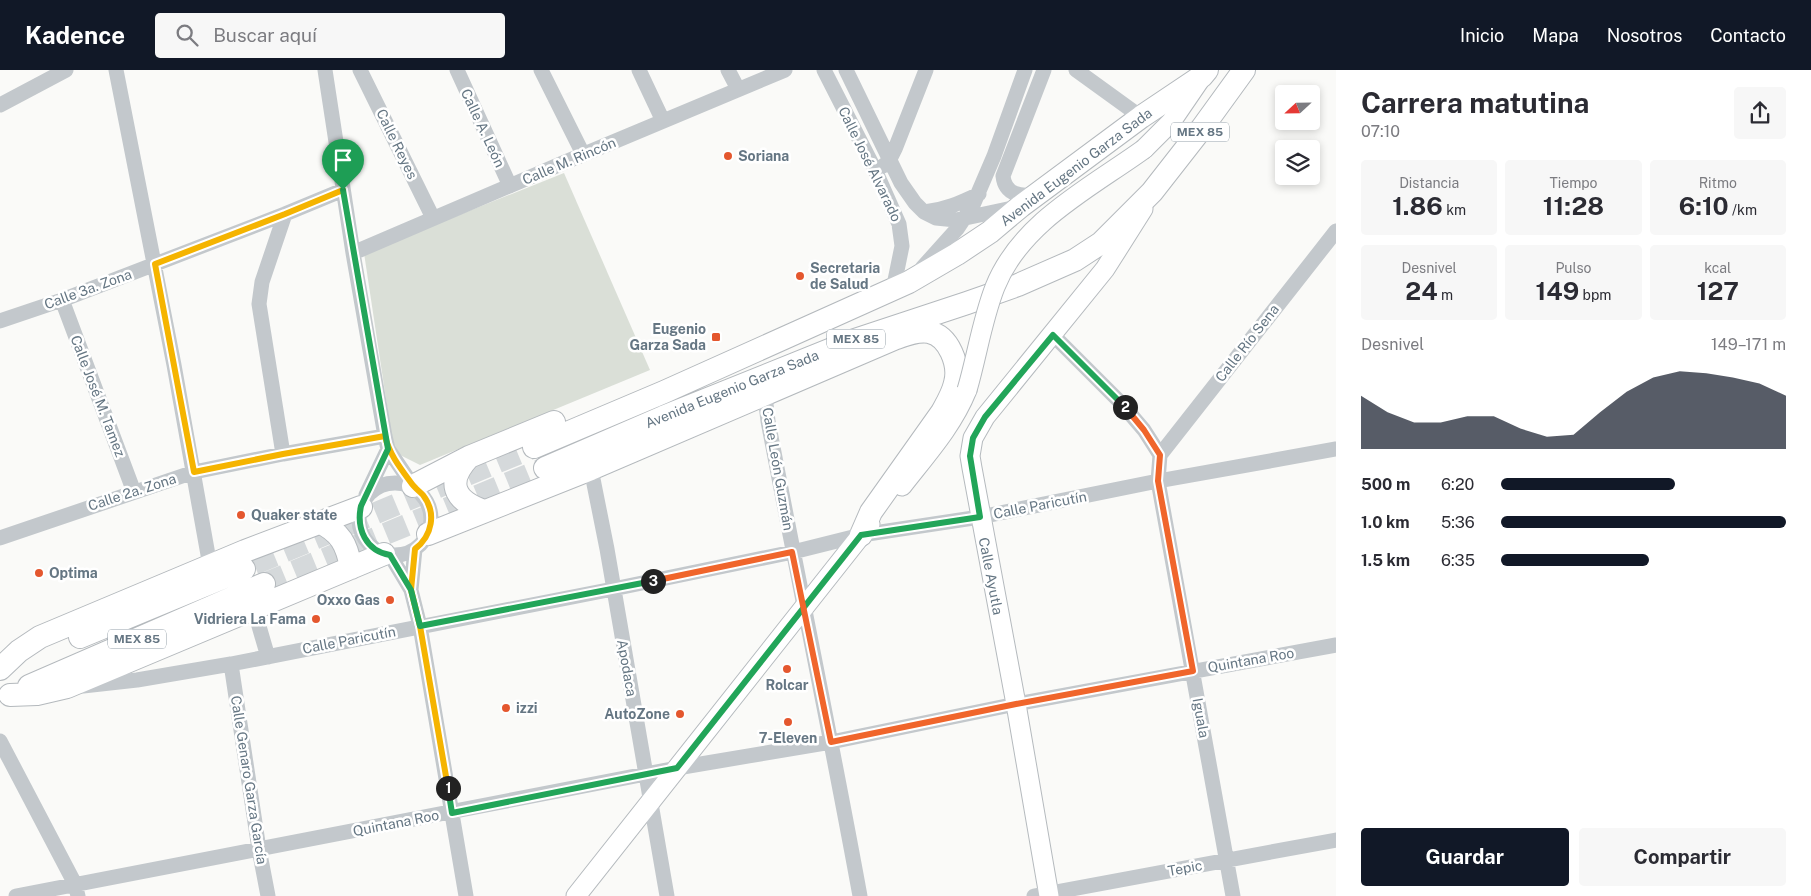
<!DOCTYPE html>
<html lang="es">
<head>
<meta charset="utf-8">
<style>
	:root { --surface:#fff; --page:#f7f7f7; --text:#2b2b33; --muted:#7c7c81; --accent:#111827 }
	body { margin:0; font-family:"Public Sans",sans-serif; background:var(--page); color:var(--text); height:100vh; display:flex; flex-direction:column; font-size:19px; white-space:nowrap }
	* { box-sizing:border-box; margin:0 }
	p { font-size:16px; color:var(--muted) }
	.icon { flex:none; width:28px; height:28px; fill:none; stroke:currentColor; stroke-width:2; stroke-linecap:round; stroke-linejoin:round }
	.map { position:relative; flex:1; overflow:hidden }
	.panel { display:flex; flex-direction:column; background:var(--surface); width:475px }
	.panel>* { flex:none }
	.needle { width:32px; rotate:248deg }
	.buttons { position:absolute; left:1275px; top:15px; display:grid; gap:10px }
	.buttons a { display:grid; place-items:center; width:45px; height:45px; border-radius:5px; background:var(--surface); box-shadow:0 2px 8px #0003; font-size:25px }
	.pin { position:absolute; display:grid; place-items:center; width:42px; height:42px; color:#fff; margin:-51px -21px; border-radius:50% 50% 50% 0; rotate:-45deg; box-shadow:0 0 5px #0007 }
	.pin .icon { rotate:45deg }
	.km { position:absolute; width:25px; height:25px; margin:-12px; border-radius:50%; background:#222; color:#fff; font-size:14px; line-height:25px; text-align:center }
	.round { display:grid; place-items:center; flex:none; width:52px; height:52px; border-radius:5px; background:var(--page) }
	.headline { display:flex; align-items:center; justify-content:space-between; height:85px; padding:0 25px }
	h1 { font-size:28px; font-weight:700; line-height:38px }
	.figures { display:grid; grid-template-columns:repeat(3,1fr); gap:8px; height:85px; padding:5px 25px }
	.figures div { display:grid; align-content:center; border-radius:5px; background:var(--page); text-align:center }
	.figures b { font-size:25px; font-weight:700 }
	.figures small { font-size:14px; font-weight:400 }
	.figures p { font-size:14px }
	.chart { height:140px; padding:10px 25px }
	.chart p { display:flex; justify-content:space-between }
	.chart svg { width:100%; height:90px; margin-top:5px; fill:var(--accent); opacity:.7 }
	.primary-button { display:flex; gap:10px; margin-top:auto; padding:10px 25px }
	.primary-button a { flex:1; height:58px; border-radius:5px; background:var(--accent); color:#fff; font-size:20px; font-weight:700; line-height:58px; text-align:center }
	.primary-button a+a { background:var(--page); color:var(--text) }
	ul { padding:0 25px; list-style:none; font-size:16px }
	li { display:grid; grid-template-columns:80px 60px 1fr; align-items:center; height:38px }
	li i { height:12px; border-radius:6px; background:var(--accent) }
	header { display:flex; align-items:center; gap:30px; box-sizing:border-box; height:70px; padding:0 25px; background:var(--accent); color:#fff }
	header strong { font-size:24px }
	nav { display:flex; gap:28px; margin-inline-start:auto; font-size:18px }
	.search { width:350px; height:45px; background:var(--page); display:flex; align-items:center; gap:12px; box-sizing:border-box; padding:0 18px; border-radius:5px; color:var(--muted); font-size:19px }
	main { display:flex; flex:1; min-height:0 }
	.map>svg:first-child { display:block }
	.green { fill:#dadfd7 }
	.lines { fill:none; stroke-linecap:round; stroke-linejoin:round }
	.highway-tunnel { stroke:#d5d9db; stroke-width:22; stroke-dasharray:22 11; stroke-linecap:butt }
	.major-casing { stroke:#b5babe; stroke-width:21 }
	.highway-casing { stroke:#b4b9bd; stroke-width:24 }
	.minor { stroke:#c3c8cc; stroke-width:15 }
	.major { stroke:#fff; stroke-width:19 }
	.highway { stroke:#fff; stroke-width:22 }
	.major-bridge-casing { stroke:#b5babe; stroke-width:21; stroke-linecap:butt }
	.major-bridge { stroke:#fff; stroke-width:19 }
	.split-1-casing { stroke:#fff; stroke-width:10 }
	.split-2-casing { stroke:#fff; stroke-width:10 }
	.split-3-casing { stroke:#fff; stroke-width:10 }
	.split-4-casing { stroke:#fff; stroke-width:10 }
	.split-1 { stroke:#f5b400; stroke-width:6 }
	.split-2 { stroke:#22a559; stroke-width:6 }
	.split-3 { stroke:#f0652b; stroke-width:6 }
	.split-4 { stroke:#22a559; stroke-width:6 }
	.poi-dot { fill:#e4572e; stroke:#fff; stroke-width:2 }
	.labels { text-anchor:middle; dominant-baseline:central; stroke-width:5; stroke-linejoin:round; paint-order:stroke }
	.shield { fill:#fff; stroke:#939fa8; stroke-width:1 }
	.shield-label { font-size:12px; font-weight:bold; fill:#657683 }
	.street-label { font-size:14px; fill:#657683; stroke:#fff }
	.poi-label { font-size:14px; font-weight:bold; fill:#657683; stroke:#fff; text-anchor:start }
</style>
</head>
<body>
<header>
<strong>Kadence</strong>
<div class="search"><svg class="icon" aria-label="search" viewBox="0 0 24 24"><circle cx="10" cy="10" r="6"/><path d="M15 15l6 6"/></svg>Buscar aquí</div>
<nav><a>Inicio</a><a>Mapa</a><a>Nosotros</a><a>Contacto</a></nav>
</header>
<main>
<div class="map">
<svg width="1336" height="826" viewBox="0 0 1336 826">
	<rect width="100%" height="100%" fill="#fafaf8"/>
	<path class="green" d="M564 103 650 300 420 395 394 382 364 183Z"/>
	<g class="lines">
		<path class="highway-tunnel" d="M254 494 534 377
			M264 514 545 398"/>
		<g class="major-casing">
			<path id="major" d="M1144 79 1171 52 1199 11
				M902 416C926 385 952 357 967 320
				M576 826 870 454
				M1049 826 1016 634 972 398 970 386 973 368 985 347 1105 199 1143 139"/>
		</g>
		<g class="highway-casing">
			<path id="highway" d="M534 377 664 322 909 212 957 184 990 162 1021 136 1141 47 1202 6 1207 0
				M469 387C446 412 453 430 484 441
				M545 398 663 347 852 271 967 233 1018 215 1075 190 1101 173 1152 122 1202 58 1244 0
				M413 416 469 387 554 352
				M319 452C340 462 347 474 351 498
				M428 464 591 399 894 269C905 265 917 260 929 262 949 266 960 295 955 313 953 323 947 333 942 342L871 442 861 465
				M80 567 244 499
				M0 599 19 581 40 567 245 481 361 437
				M29 616 264 514
				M10 625 37 624 67 617 384 484"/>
		</g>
		<path class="minor" d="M116 0 174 295 210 496
			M325 0 353 183 385 366 388 379 413 416
			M360 0 433 148
			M457 0 510 116
			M541 0 583 84
			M639 0 663 51
			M728 0 738 19
			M824 0 876 102 899 154 902 176 893 220
			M846 0 901 113 915 133 924 142 936 148 956 150 1017 137
			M1076 0 1141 47
			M0 35 66 0
			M883 96 889 91 895 79 926 0
			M1037 124C1021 127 1005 125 1003 106L1044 0
			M924 142C945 140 960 133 979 124
			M353 183 563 93 785 0
			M922 198 957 159 973 135 994 86 1025 0
			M62 230 134 422
			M0 251 62 230 285 144 343 120
			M1053 265 1120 332 1144 360 1160 385 1158 411 1233 826
			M765 326 768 351C798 509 831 667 860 826
			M283 384 259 234 262 212 285 144
			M1160 385 1336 161
			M591 399 607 479 667 826
			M359 449a36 36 0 1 1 72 0a36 36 0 1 1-72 0Z
			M366 425 388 379
			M0 468 194 402 283 384 385 366
			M390 485 411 520 420 556 466 826
			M411 520 415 479
			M254 539 268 587
			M231 594 259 779 268 826
			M83 616 137 610 231 594 613 519 793 482 861 465 980 447 1158 411 1336 379
			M0 671 75 814 78 826
			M16 826 677 698 831 672 1016 634 1336 575
			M1034 826 1336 770"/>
		<use href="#major" class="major"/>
		<use href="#highway" class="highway"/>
		<g class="major-bridge-casing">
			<path id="major-bridge" d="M967 320C977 286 982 250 995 217 1021 152 1090 118 1144 79"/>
		</g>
		<use href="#major-bridge" class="major-bridge"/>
	</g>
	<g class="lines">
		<g class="split-1-casing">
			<path id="split-1" d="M343 120 285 144 155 194 194 402 283 384 385 366C389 384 401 399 412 414 415 418 419 421 423 425 437 443 432 466 415 479L411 520 420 556 448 718"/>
		</g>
		<g class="split-2-casing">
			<path id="split-2" d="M448 718 452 743 677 698 861 465 980 447 970 386 973 368 985 347 1053 265 1125 337"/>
		</g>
		<g class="split-3-casing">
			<path id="split-3" d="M653 511 792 482 831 672 1016 634 1193 601 1158 411 1160 385 1144 360 1125 337"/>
		</g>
		<g class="split-4-casing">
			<path id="split-4" d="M343 120 388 379 361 436C356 459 366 481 390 485L411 520 420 556 653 511"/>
		</g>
		<use href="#split-1" class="split-1"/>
		<use href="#split-2" class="split-2"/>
		<use href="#split-3" class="split-3"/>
		<use href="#split-4" class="split-4"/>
	</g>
	<g class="poi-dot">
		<circle cx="728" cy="86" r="5"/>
		<circle cx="800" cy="206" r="5"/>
		<rect x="711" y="262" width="10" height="10" rx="2.5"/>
		<circle cx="241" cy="445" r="5"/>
		<circle cx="39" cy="503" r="5"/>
		<circle cx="390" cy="530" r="5"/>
		<circle cx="316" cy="549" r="5"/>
		<circle cx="787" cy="599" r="5"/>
		<circle cx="506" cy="638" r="5"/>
		<circle cx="680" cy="644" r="5"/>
		<circle cx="788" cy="652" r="5"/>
	</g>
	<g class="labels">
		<g class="shield">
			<rect x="1171" y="52.5" width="58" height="19" rx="4"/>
			<rect x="827" y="259.5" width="58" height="19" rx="4"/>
			<rect x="108" y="559.5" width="58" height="19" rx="4"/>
		</g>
		<g class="shield-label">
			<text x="1200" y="62">MEX 85</text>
			<text x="856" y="269">MEX 85</text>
			<text x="137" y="569">MEX 85</text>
		</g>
		<g class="street-label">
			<text transform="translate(483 58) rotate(65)">Calle A. León</text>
			<text transform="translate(397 74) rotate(64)">Calle Reyes</text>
			<text transform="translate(569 91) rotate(-23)">Calle M. Rincón</text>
			<text transform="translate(870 94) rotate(64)">Calle José Alvarado</text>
			<text transform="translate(1076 97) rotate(-37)">Avenida Eugenio Garza Sada</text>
			<text transform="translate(88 219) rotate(-20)">Calle 3a. Zona</text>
			<text transform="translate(1247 273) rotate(-52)">Calle Río Sena</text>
			<text transform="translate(732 319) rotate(-22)">Avenida Eugenio Garza Sada</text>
			<text transform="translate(98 326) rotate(69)">Calle José M. Tamez</text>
			<text transform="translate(778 399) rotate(80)">Calle León Guzmán</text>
			<text transform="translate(132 422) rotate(-18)">Calle 2a. Zona</text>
			<text transform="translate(1040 435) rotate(-11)">Calle Paricutín</text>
			<text transform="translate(991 506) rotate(79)">Calle Ayutla</text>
			<text transform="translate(349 570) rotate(-11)">Calle Paricutín</text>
			<text transform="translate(1251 590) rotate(-10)">Quintana Roo</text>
			<text transform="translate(627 598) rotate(80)">Apodaca</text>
			<text transform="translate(1201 648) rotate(80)">Iguala</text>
			<text transform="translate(249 710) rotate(81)">Calle Genaro Garza García</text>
			<text transform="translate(396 753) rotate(-11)">Quintana Roo</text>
			<text transform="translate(1185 798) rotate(-10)">Tepic</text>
		</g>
		<g class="poi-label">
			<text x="738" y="86">Soriana</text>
			<text x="810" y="198">Secretaria<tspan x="810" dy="16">de Salud</tspan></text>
			<text x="706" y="259" text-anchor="end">Eugenio<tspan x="706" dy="16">Garza Sada</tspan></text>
			<text x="251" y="445">Quaker state</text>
			<text x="49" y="503">Optima</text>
			<text x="380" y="530" text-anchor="end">Oxxo Gas</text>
			<text x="306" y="549" text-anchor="end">Vidriera La Fama</text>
			<text x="787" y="615" text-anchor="middle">Rolcar</text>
			<text x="516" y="638">izzi</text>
			<text x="670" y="644" text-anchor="end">AutoZone</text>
			<text x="788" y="668" text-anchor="middle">7-Eleven</text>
		</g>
	</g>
</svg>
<div class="buttons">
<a><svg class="needle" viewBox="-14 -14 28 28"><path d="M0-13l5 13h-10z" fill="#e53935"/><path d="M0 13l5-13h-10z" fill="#7c7c81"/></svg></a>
<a><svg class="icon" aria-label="layers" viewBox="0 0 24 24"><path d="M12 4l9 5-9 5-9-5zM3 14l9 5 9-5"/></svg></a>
</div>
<div class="pin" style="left:343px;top:120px;background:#1e9e55"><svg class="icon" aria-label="arrive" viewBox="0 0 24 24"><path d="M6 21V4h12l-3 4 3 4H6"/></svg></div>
<b class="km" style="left:448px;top:718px">1</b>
<b class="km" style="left:1125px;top:337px">2</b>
<b class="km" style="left:653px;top:511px">3</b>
</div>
<section class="panel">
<div class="headline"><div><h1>Carrera matutina</h1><p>07:10</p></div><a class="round"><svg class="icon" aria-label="share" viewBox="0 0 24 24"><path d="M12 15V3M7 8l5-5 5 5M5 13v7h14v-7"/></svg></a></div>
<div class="figures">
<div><p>Distancia</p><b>1.86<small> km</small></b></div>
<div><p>Tiempo</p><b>11:28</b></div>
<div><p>Ritmo</p><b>6:10<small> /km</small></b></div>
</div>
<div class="figures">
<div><p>Desnivel</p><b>24<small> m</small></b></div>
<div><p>Pulso</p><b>149<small> bpm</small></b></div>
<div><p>kcal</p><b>127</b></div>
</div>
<div class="chart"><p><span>Desnivel</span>149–171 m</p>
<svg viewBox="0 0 160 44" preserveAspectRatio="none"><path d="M0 44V18L10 26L20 31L30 31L40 28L50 28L60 34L70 38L80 37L90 26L100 16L110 9L120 6L130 7L140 9L150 12L160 18V44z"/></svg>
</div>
<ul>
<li><b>500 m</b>6:20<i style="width:61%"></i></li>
<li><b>1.0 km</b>5:36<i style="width:100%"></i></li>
<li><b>1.5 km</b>6:35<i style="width:52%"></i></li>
</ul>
<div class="primary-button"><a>Guardar</a><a>Compartir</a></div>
</section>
</main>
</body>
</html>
